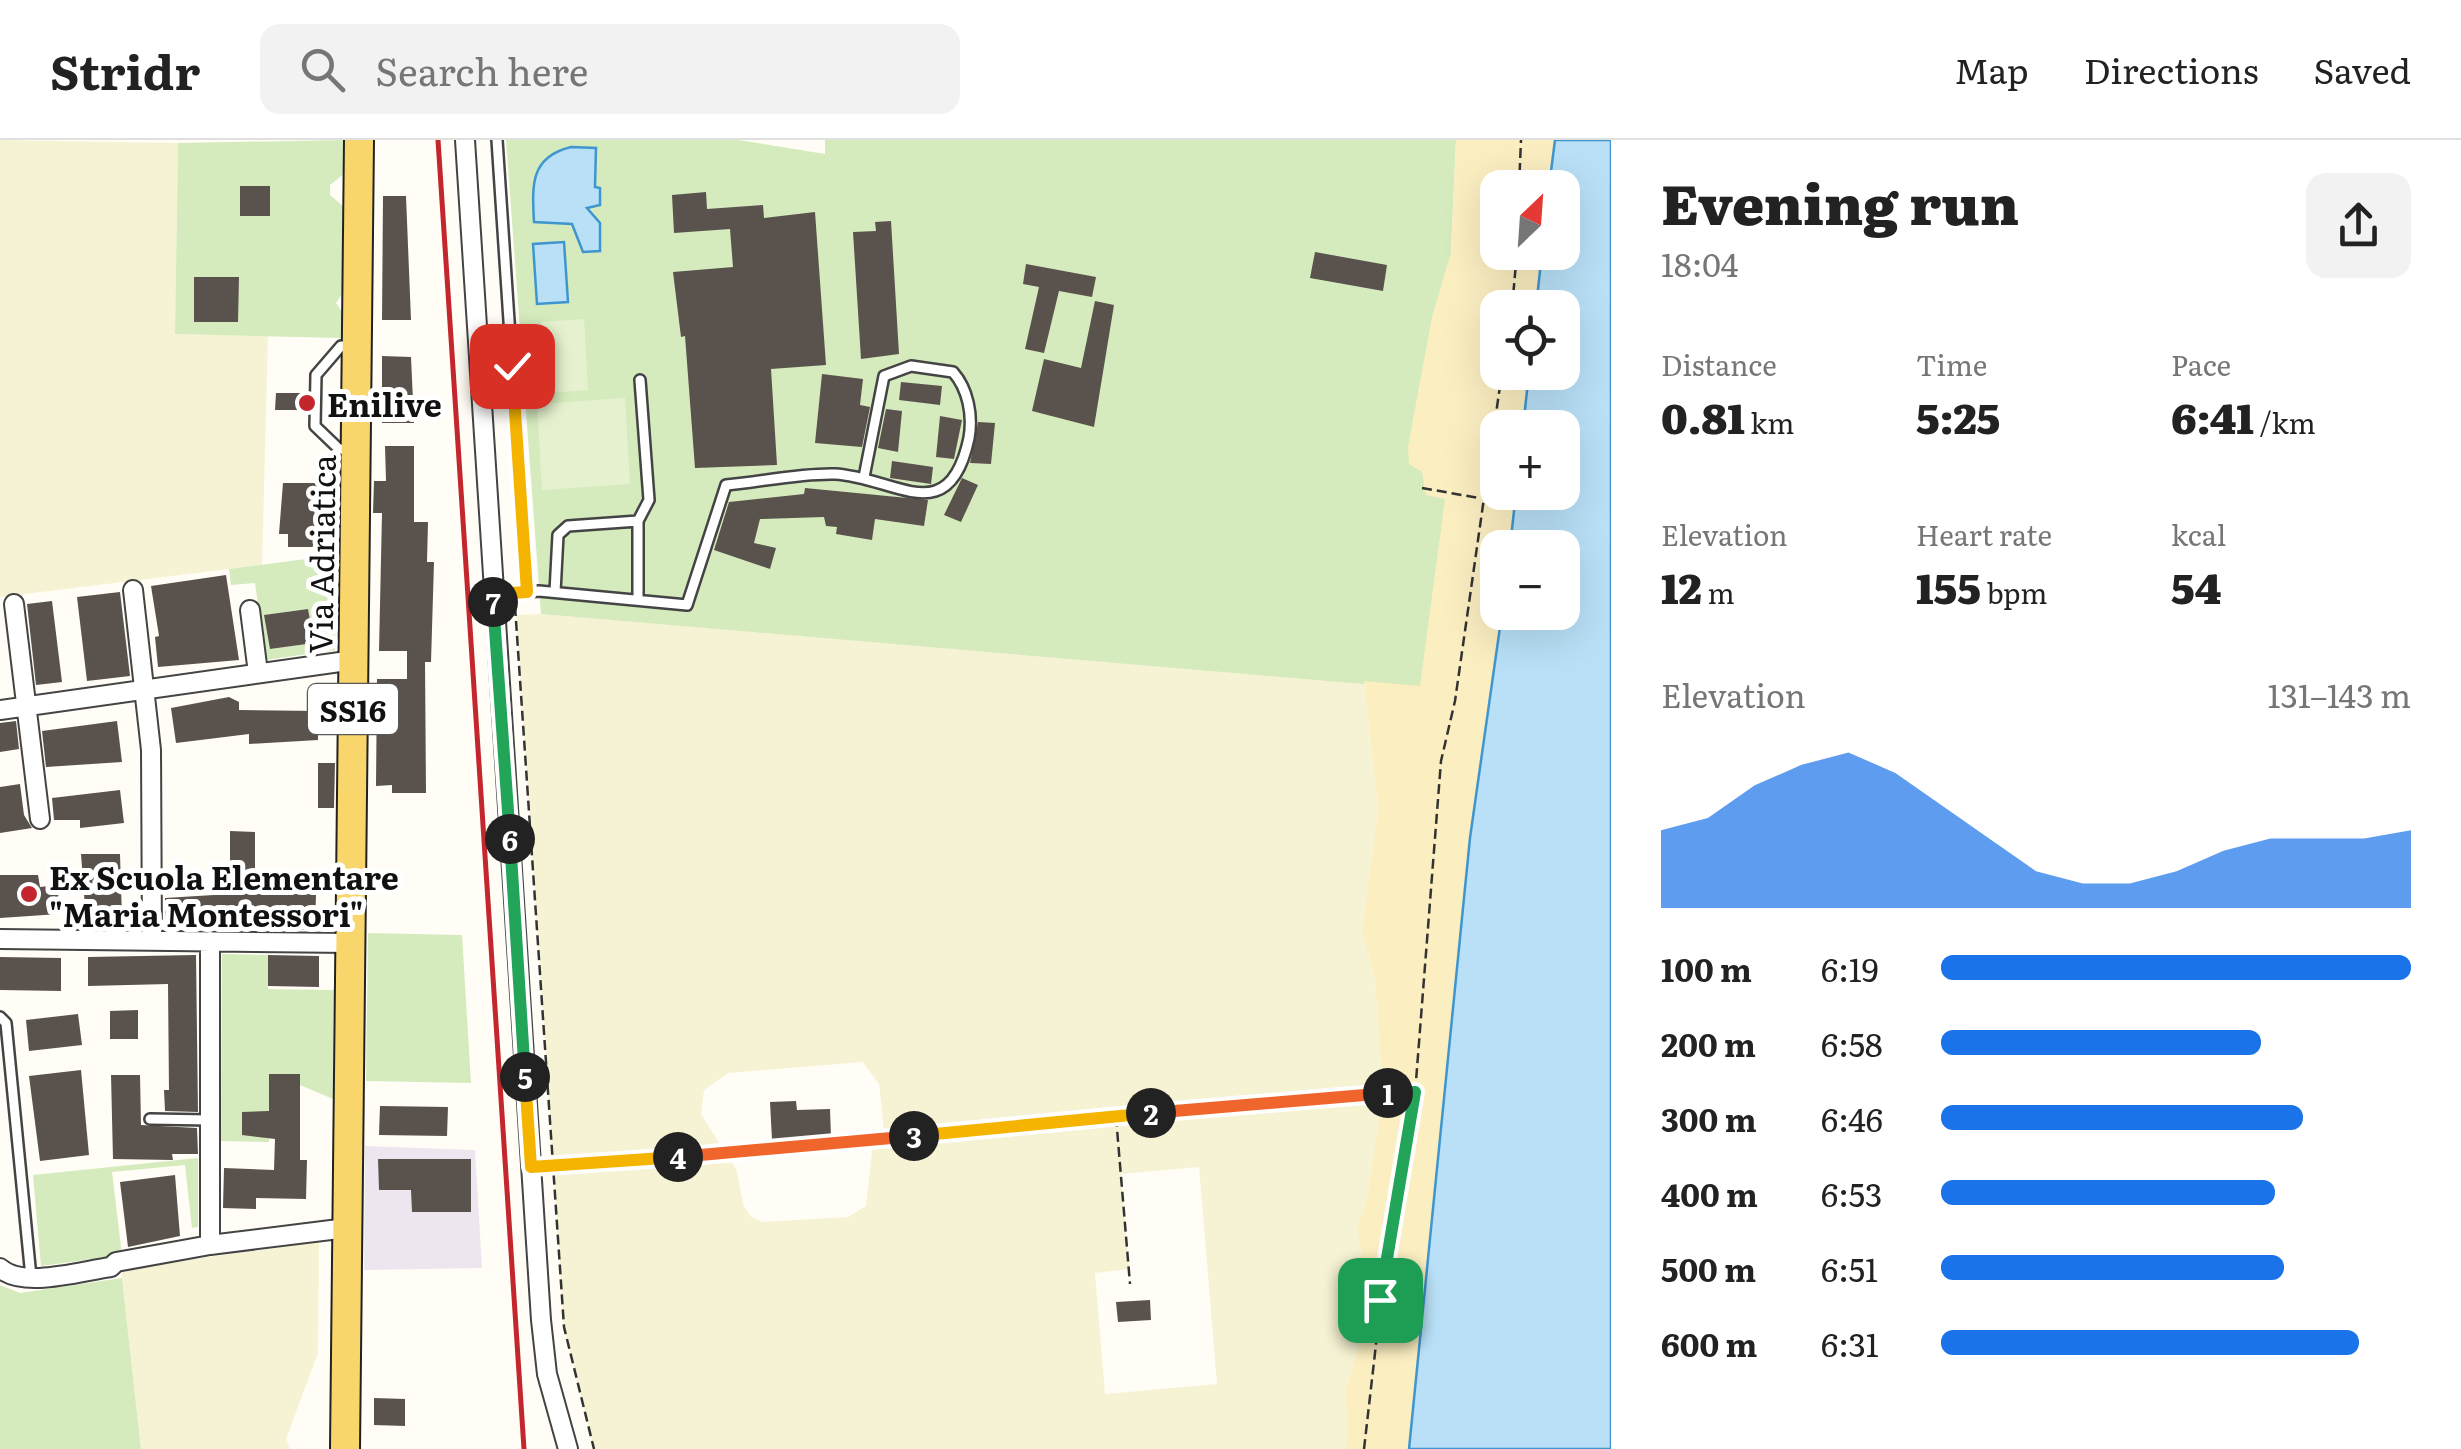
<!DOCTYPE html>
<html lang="en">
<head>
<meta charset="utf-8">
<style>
	:root { --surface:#fff; --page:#f2f2f2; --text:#222; --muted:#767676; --line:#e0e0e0; --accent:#1a73e8 }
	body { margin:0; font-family:Literata,serif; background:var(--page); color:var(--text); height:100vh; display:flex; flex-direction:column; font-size:38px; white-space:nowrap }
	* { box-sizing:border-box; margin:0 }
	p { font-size:32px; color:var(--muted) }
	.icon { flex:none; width:55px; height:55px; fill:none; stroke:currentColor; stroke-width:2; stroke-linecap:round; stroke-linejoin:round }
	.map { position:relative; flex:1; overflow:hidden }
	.drawer { display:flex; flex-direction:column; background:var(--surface); width:850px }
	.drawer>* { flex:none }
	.needle { width:65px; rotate:25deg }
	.controls { position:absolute; left:1480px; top:30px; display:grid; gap:20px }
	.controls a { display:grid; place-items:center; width:100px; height:100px; border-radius:20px; background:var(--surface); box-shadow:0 10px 40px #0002; font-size:50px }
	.pin { position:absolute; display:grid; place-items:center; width:85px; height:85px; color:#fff; margin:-42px; border-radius:20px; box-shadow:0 5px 15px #0006 }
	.km { position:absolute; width:50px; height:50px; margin:-25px; border-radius:50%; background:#222; color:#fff; font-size:28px; line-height:50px; text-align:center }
	.round { display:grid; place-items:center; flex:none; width:105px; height:105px; border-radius:20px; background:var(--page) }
	.overview { display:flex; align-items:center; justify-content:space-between; height:170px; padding:0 50px }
	h1 { font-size:55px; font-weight:800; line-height:75px }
	.stats { display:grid; grid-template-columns:repeat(3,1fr); gap:15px; height:170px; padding:10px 50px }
	.stats div { display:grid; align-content:center }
	.stats b { font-size:42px; font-weight:800 }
	.stats small { font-size:28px; font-weight:400 }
	.stats p { font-size:28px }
	.chart { height:280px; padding:20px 50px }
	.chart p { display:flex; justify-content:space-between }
	.chart svg { width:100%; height:180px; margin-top:10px; fill:var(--accent); opacity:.7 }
	ul { padding:0 50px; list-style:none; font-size:32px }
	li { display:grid; grid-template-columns:160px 120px 1fr; align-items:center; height:75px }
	li i { height:25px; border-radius:12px; background:var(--accent) }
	header { display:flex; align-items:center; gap:60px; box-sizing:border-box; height:140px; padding:0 50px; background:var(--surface); border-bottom:2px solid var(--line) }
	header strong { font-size:48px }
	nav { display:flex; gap:55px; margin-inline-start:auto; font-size:35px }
	.search { width:700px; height:90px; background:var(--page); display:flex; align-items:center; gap:25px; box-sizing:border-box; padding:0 35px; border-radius:20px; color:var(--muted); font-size:38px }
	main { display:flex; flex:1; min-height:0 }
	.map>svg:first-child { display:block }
	.industrial { fill:#eee6ef }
	.farmland { fill:#f6f3d4; fill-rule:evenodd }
	.green { fill:#d5ebbd; fill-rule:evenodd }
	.sand { fill:#fbeec1 }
	.pitch { fill:#e6f2cf }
	.water { fill:#b9e0f7; stroke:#3f96cf; stroke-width:2.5 }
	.building { fill:#5a524d }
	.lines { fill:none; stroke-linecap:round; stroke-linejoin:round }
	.lane-casing { stroke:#444; stroke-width:14 }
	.street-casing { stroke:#444; stroke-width:22 }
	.primary-casing { stroke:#222; stroke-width:32 }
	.path { stroke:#333; stroke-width:2.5; stroke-dasharray:10 5; stroke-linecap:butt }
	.lane { stroke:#fff; stroke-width:9 }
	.street { stroke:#fff; stroke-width:18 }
	.primary { stroke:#f9d66b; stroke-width:28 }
	.rail { stroke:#c4262e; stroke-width:5 }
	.split-1-casing { stroke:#fff; stroke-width:20 }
	.split-2-casing { stroke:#fff; stroke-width:20 }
	.split-3-casing { stroke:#fff; stroke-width:20 }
	.split-4-casing { stroke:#fff; stroke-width:20 }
	.split-5-casing { stroke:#fff; stroke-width:20 }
	.split-6-casing { stroke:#fff; stroke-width:20 }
	.split-7-casing { stroke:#fff; stroke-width:20 }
	.split-8-casing { stroke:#fff; stroke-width:20 }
	.split-1 { stroke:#22a559; stroke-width:12 }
	.split-2 { stroke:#f0652b; stroke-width:12 }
	.split-3 { stroke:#f5b400; stroke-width:12 }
	.split-4 { stroke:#f0652b; stroke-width:12 }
	.split-5 { stroke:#f5b400; stroke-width:12 }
	.split-6 { stroke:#22a559; stroke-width:12 }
	.split-7 { stroke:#22a559; stroke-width:12 }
	.split-8 { stroke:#f5b400; stroke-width:12 }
	.poi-dot { fill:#c4262e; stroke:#fff; stroke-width:4 }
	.labels { text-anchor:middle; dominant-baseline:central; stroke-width:10; stroke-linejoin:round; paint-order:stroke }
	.shield { fill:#fff; stroke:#585858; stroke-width:2.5 }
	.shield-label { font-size:30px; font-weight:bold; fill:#111 }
	.poi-label { font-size:32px; font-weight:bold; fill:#111; stroke:#fff; text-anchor:start }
	.street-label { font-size:32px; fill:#111; stroke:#fff }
</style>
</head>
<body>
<header>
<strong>Stridr</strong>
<div class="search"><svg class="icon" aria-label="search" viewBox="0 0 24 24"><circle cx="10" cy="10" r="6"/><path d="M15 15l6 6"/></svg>Search here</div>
<nav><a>Map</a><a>Directions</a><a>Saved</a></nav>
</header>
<main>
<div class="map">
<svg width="1611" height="1309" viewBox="0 0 1611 1309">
	<rect width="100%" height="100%" fill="#fffdf5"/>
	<path class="industrial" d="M365 1006 475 1010 482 1128 364 1130Z"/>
	<path class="farmland" d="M0 0 178 3 175 194 268 196 262 425 0 457Z
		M541 474 1364 541 1378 669 1362 792 1375 840 1383 954 1366 1063 1357 1086 1362 1116 1358 1209 1346 1248 1347 1309H594L564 1187 516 475ZM863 922 879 944 885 1000 872 1011 866 1066 848 1077 763 1082 750 1076 743 1064 737 1031 701 974 704 950 728 933ZM1199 1027 1217 1244 1105 1254 1095 1133 1129 1129 1121 1034Z
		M319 1102 318 1213 286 1299 290 1309H141L121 1129Z"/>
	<path class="green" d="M345 0V33L330 45V55L344 67 342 154 336 163 342 172 341 198 175 194 178 3ZM194 137H238V182H194Z
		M506 0H739L825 14V0H1456L1451 112 1498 168V232L1457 552 541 474Z
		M337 415 336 422 323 434 327 444 336 448 335 510 266 520 255 443 231 445 229 429ZM308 469 313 503 270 509 265 475Z
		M368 793 462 795 471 943 366 941Z
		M222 814 268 815V849L334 850 333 959 300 945V934H269V1002L221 1001Z
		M198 1018V1087L192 1088 185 1025 112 1032 122 1115 41 1126 33 1035Z
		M122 1138 141 1309H0V1145L20 1153Z"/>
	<path class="sand" d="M1456 0H1555L1549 47 1498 48V112L1542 113 1536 167 1498 168V232L1529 233 1523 287 1498 288V352L1516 353 1510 407 1498 408V472L1502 473 1470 698 1409 1309H1347L1346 1248 1358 1209 1362 1117 1357 1086 1366 1063 1383 954 1375 840 1362 792 1378 669 1364 541 1420 546 1445 359 1426 355 1422 332 1409 324 1408 307 1432 177 1451 113Z"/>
	<path class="pitch" d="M584 179 588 250 545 253 541 182Z
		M625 258 630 344 542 350 537 264Z"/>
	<path class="water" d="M1555 0H1611V1309H1409L1470 698 1502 473 1562 472V408L1510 407 1516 353 1562 352V288L1523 287 1529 233 1562 232V168L1536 167 1542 113 1562 112V48L1549 47Z
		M571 7 596 8 595 47 600 48V65L587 68 600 83V111L583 112 572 84 534 82C532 45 530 17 571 7Z
		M564 102 568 162 537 164 533 104Z"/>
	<path class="building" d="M240 46H270V76H240Z
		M706 52 707 69 763 65 764 78 815 72 826 225 771 229 777 325 695 328 685 196 681 197 673 132 733 127 730 89 674 93 672 55Z
		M383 56H406L411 180H382Z
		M891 81 899 214 861 219 853 92 876 91 875 82Z
		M1315 112 1387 125 1383 151 1310 138Z
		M1026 124 1096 137 1092 157 1059 151 1044 213 1025 209 1039 147 1023 144Z
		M194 137H239L238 182H194Z
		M1095 161 1114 165 1094 287 1032 271 1044 219 1081 228Z
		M382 216 411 217 414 283H382Z
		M822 234 863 239 860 265 870 267 862 307 815 303Z
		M901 242 942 246 940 265 899 260Z
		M276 253H308L307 270H275Z
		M886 269 902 271 898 312 878 308Z
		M940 276 962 280 954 319 936 317Z
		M978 282 995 283 991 324 970 323Z
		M385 306H414V382H428L427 422H434L431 522H425L426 653H392V645L376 646 377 539H407V511H379L382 373H373L374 341H386Z
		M892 321 933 327 931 344 890 338Z
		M962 338 978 345 961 382 944 375Z
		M283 343H319L324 407H288V394H279Z
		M805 348 928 360 924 386 875 379 872 400 836 394 837 387 826 386 824 377 760 379 754 403 776 408 770 429 714 410 729 362 804 354Z
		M226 435 239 520 158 527 155 497 159 496 151 446Z
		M120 452 130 536 87 541 77 457Z
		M52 461 62 542 36 545 27 464Z
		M308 469 314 503 270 509 264 475Z
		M229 557 239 562V570L318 571V600L249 604V594L176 603 171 568Z
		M16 581 19 609 0 612V583Z
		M117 581 122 622 46 627 42 591Z
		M318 623H335L334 668H318Z
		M20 644 24 675 32 688 0 693V647Z
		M120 650 124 683 80 688V680H54L52 658Z
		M230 691 255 692V753L316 754 315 790 166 786 165 758 230 754Z
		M81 714H120L122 779 86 780Z
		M0 735H38L40 747 58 745 59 774 0 778Z
		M196 815 198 972 165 971 164 950H169L168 844 88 846V817Z
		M268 815 319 816V847L268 846Z
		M0 817 61 818V851L0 850Z
		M138 870V899H110V871Z
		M78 874 82 905 29 911 26 880Z
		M81 930 89 1015 40 1021 29 936Z
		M269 934H300V1020H307L306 1059 256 1058V1069L223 1068 224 1028 274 1030 275 999 242 995V972L269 971Z
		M111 935H140L141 985 197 988 198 1014H172L173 1020 113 1019Z
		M796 961 797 970 830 969 831 997 772 1000 770 962Z
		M380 966 448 967 447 996 379 995Z
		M378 1019H471V1072H412L411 1050H379Z
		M175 1035 180 1096 128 1107 120 1042Z
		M1150 1160 1151 1180 1118 1182 1116 1162Z
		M374 1258 405 1259V1286L374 1285Z"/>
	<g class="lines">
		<g class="lane-casing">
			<path id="lane" d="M497 0 527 452
				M352 310 339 309 315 286 316 235 341 206H354
				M638 381V457
				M555 452 558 395 568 386 638 381 649 360 640 240
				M496 454 539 451 687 465 726 345C761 342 799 333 835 334 895 337 949 392 969 298 973 275 968 249 953 232L911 226 884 236 864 337
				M0 877 6 883 31 1137
				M150 979 210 980"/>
		</g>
		<g class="street-casing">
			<path id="street" d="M465 0 541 1180 547 1234 568 1309
				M133 450 151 610 152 801
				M14 464 40 679
				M250 470 258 533
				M0 570 354 520
				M0 799 351 803
				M210 801V1105L347 1088
				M0 1128C23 1149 81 1131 111 1127L116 1122 210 1105"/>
		</g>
		<g class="primary-casing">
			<path id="primary" d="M345 1309 359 0"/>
		</g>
		<path class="path" d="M1519 48 1521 0
			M1512 168 1517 112
			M1422 348 1479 358
			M515 466 564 1187 594 1309
			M1116 977 1130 1144
			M548 1026 822 1007 841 1001 1415 952
			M1364 1309 1389 1091 1400 1053 1416 941 1441 621 1455 561 1502 232"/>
		<use href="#lane" class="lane"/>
		<use href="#street" class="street"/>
		<use href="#primary" class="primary"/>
		<path class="rail" d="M438 0 524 1309"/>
	</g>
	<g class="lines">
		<g class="split-1-casing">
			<path id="split-1" d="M1380 1160 1415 952 1388 953"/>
		</g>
		<g class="split-2-casing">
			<path id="split-2" d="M1151 973 1388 953"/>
		</g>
		<g class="split-3-casing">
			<path id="split-3" d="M914 996 1151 973"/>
		</g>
		<g class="split-4-casing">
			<path id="split-4" d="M678 1017 914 996"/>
		</g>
		<g class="split-5-casing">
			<path id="split-5" d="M525 937 531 1027 678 1017"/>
		</g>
		<g class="split-6-casing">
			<path id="split-6" d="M510 699 525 937"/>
		</g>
		<g class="split-7-casing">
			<path id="split-7" d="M493 462 510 699"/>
		</g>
		<g class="split-8-casing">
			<path id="split-8" d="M493 462V454L527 452 512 226"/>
		</g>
		<use href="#split-1" class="split-1"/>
		<use href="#split-2" class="split-2"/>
		<use href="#split-3" class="split-3"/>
		<use href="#split-4" class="split-4"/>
		<use href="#split-5" class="split-5"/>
		<use href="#split-6" class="split-6"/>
		<use href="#split-7" class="split-7"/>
		<use href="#split-8" class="split-8"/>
	</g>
	<g class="poi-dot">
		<circle cx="307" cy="263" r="10"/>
		<circle cx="29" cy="754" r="10"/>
	</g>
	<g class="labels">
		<rect class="shield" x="308" y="544" width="90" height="50" rx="8"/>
		<g class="shield-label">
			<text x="353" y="569">SS16</text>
		</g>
		<g class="poi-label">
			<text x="327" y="263">Enilive</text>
			<text x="49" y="736">Ex Scuola Elementare<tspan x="49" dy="37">"Maria Montessori"</tspan></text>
		</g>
		<g class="street-label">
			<text transform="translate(320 414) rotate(-89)">Via Adriatica</text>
		</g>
	</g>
</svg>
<div class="controls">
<a><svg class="needle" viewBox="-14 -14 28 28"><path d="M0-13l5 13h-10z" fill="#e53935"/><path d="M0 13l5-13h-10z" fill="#767676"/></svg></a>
<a><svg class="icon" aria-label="locate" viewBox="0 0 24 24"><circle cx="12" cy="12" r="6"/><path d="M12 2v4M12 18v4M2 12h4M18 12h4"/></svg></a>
<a>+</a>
<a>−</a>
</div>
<div class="pin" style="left:1380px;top:1160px;background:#1e9e55"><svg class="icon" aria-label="arrive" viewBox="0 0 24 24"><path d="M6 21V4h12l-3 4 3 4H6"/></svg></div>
<div class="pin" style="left:512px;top:226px;background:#d93025"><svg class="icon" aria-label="check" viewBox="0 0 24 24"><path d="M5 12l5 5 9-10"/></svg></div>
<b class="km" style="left:1388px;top:953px">1</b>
<b class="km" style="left:1151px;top:973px">2</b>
<b class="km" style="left:914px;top:996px">3</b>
<b class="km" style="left:678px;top:1017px">4</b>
<b class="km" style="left:525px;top:937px">5</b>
<b class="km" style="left:510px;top:699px">6</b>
<b class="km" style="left:493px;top:462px">7</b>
</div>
<section class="drawer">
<div class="overview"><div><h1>Evening run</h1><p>18:04</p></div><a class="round"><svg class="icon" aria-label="share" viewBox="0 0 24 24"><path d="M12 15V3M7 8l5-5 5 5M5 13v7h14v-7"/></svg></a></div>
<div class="stats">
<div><p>Distance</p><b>0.81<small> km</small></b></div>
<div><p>Time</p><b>5:25</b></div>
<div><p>Pace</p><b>6:41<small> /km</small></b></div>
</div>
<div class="stats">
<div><p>Elevation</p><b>12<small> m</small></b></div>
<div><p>Heart rate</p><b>155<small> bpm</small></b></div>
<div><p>kcal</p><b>54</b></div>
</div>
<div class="chart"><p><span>Elevation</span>131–143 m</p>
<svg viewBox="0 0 160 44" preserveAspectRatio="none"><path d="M0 44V25L10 22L20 14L30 9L40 6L50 11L60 19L70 27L80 35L90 38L100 38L110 35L120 30L130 27L140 27L150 27L160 25V44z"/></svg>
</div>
<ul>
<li><b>100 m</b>6:19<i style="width:100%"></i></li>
<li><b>200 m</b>6:58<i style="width:68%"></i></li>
<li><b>300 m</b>6:46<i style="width:77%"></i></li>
<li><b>400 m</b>6:53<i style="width:71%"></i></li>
<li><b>500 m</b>6:51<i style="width:73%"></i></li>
<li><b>600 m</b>6:31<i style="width:89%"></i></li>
</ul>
</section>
</main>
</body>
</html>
